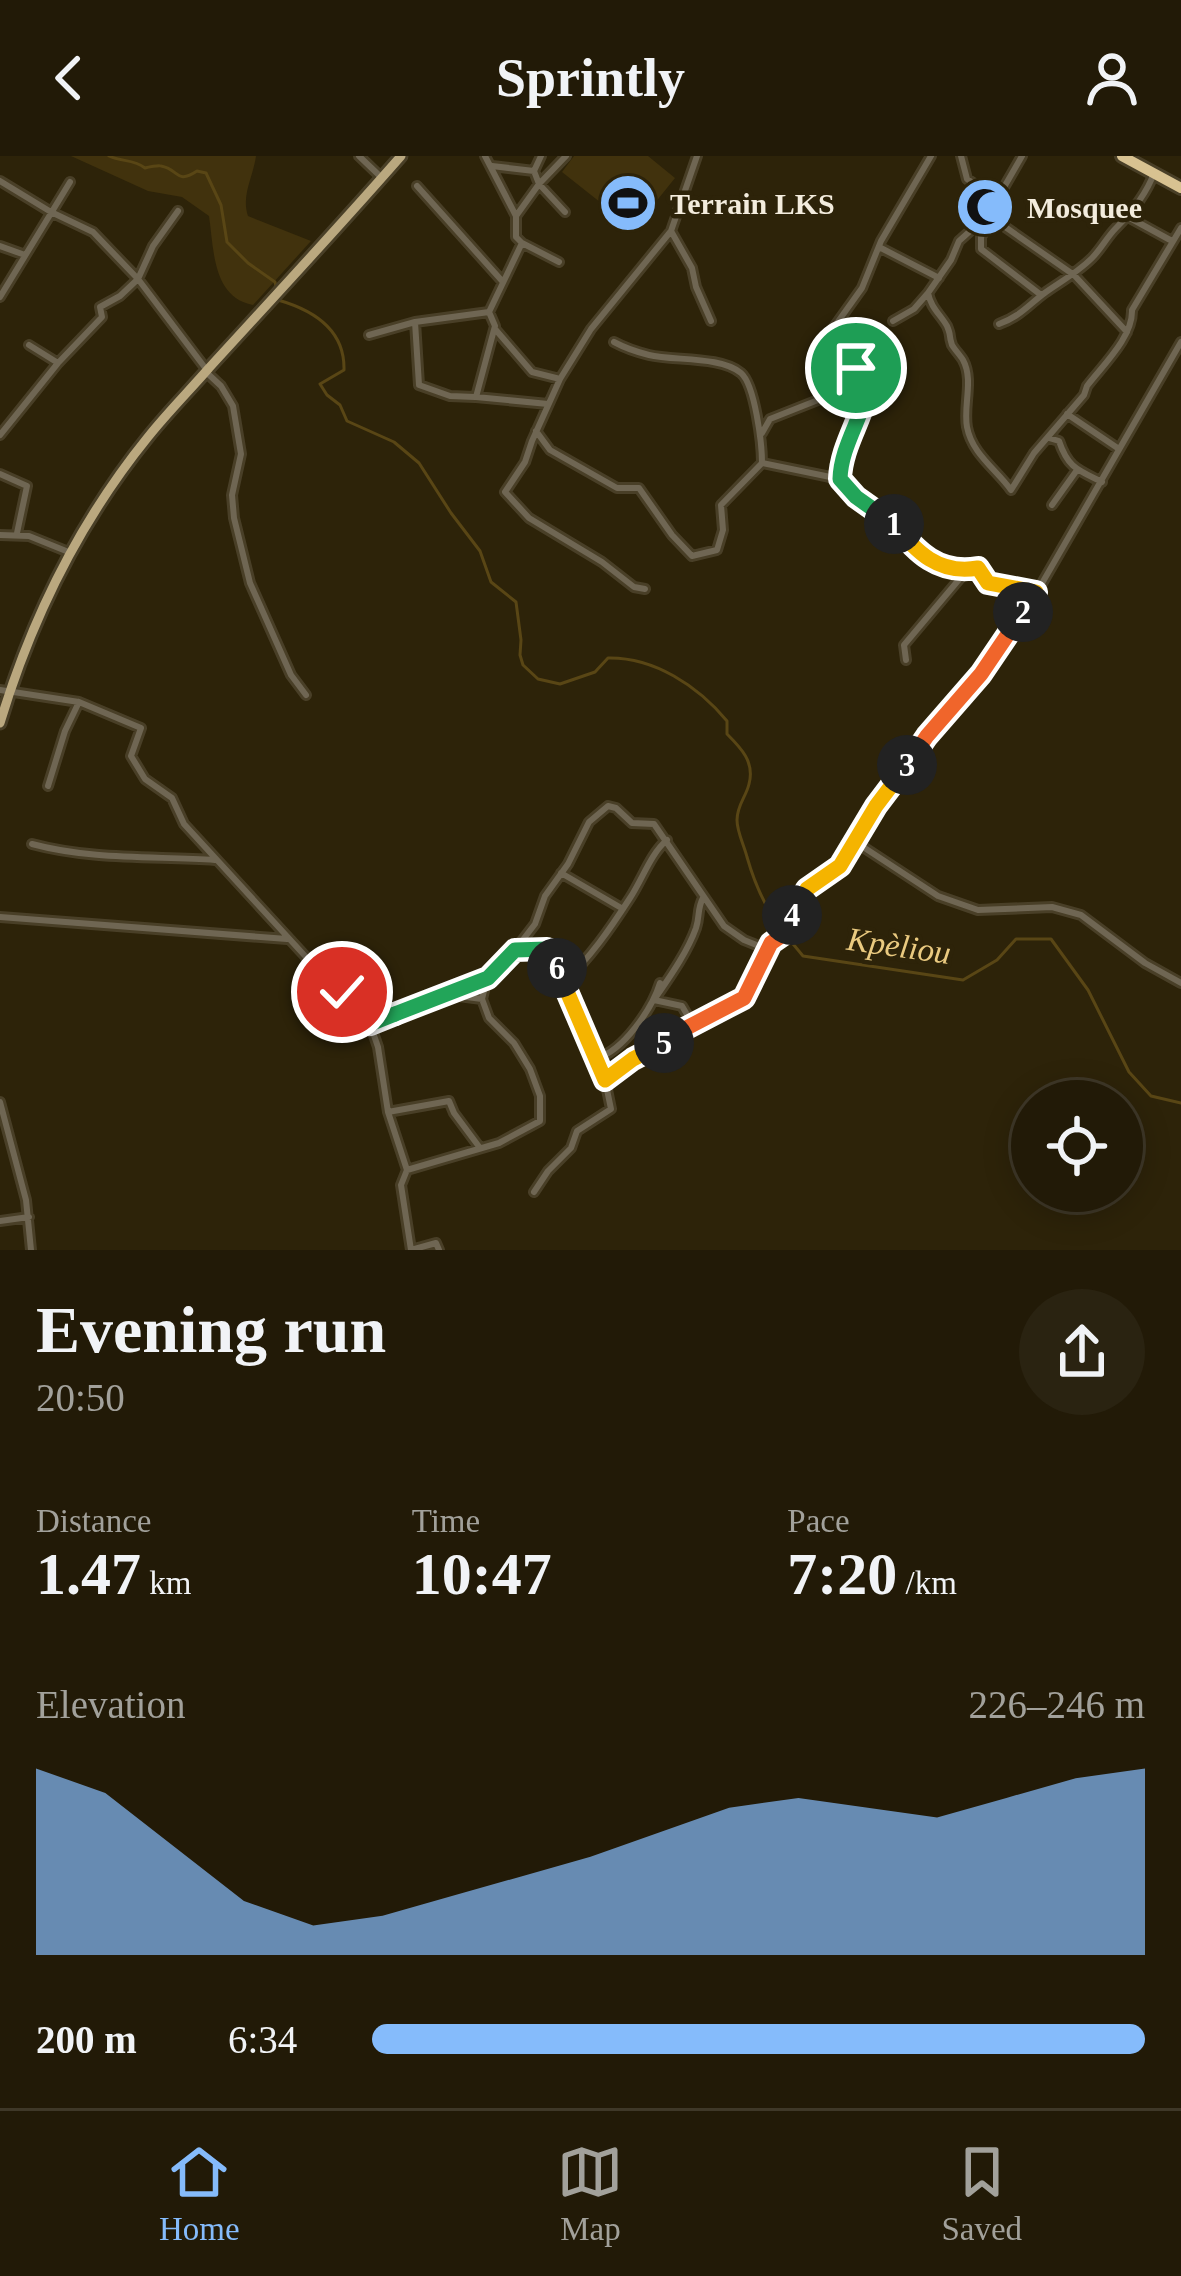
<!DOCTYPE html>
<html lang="en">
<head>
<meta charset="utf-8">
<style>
	:root { --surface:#221a07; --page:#2a2311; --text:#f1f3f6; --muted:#a2a19b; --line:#3f3828; --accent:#85bbfb }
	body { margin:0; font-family:"Times New Roman",serif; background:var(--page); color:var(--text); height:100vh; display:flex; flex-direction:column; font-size:45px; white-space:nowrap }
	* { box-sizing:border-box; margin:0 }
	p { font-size:39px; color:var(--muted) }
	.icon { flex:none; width:66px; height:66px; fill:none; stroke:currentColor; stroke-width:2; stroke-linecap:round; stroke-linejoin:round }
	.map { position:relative; height:1094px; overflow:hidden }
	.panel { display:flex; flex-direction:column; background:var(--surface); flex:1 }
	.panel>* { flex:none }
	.buttons { position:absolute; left:1011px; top:924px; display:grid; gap:24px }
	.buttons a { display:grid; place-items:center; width:132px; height:132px; border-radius:50%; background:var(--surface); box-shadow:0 6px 30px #0003,0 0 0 3px var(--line); font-size:60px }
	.pin { position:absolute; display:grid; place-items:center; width:102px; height:102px; color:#fff; margin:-51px; border:6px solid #fff; border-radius:50%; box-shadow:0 3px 12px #0007 }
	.km { position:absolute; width:60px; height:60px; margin:-30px; border-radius:50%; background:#222; color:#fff; font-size:33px; line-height:60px; text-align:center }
	.round { display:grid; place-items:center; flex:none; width:126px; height:126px; border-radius:63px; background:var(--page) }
	.summary { display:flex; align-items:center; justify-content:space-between; height:204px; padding:0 36px }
	h1 { font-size:66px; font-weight:600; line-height:90px }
	.figures { display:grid; grid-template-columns:repeat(3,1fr); gap:18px; height:204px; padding:12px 36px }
	.figures div { display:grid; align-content:center }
	.figures b { font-size:60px; font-weight:600 }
	.figures small { font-size:33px; font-weight:400 }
	.figures p { font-size:33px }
	.chart { height:336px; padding:24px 36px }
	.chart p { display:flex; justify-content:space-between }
	.chart svg { width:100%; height:216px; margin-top:12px; fill:var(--accent); opacity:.7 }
	ul { padding:0 36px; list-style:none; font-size:39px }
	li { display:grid; grid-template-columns:192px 144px 1fr; align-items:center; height:90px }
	li i { height:30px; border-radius:15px; background:var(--accent) }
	header { display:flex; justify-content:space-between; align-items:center; height:156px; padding:0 36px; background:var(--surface); font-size:54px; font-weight:600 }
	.menu { display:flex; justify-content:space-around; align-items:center; height:168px; border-top:3px solid var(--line); background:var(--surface); font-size:33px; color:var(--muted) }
	.menu a { display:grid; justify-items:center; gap:6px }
	.menu .selected { color:var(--accent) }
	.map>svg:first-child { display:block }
	.green { fill:#41320d }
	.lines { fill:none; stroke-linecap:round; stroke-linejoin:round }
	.stream { stroke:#594615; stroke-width:3 }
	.minor-casing { stroke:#493f27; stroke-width:12 }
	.major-casing { stroke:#493f27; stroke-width:15 }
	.highway-casing { stroke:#493f27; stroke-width:16 }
	.minor { stroke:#6f6653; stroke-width:6 }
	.major { stroke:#baa87f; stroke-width:9 }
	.highway { stroke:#d8c291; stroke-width:10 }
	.split-1-casing { stroke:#fff; stroke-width:24 }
	.split-2-casing { stroke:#fff; stroke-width:24 }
	.split-3-casing { stroke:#fff; stroke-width:24 }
	.split-4-casing { stroke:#fff; stroke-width:24 }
	.split-5-casing { stroke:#fff; stroke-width:24 }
	.split-6-casing { stroke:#fff; stroke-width:24 }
	.split-7-casing { stroke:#fff; stroke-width:24 }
	.split-8-casing { stroke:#fff; stroke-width:24 }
	.split-1 { stroke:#22a559; stroke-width:15 }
	.split-2 { stroke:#f5b400; stroke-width:15 }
	.split-3 { stroke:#f0652b; stroke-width:15 }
	.split-4 { stroke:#f5b400; stroke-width:15 }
	.split-5 { stroke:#f0652b; stroke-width:15 }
	.split-6 { stroke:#f5b400; stroke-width:15 }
	.split-7 { stroke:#22a559; stroke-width:15 }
	.split-8 { stroke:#22a559; stroke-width:15 }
	.labels { text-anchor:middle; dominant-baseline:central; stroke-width:9; stroke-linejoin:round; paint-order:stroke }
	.poi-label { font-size:30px; font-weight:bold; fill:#f3ecdd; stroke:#2d2309; text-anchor:start }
	.water-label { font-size:33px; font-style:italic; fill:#eaca80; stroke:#2d2309 }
</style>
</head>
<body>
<header><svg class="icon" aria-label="back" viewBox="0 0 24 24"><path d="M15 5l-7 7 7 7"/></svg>Sprintly<svg class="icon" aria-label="person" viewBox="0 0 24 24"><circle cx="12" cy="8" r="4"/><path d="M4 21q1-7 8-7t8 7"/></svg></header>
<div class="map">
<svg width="1181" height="1094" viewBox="0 0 1181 1094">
	<rect width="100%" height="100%" fill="#2d2309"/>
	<path class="green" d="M71 0H256C253 22 241 39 248 60L311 85 253 149C212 141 214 93 209 60L182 41 148 35Z
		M574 0H648L675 22 634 73 562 16Z"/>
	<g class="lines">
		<path class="stream" d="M109 0C121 6 134 3 145 12 148 11 159 9 161 10 179 13 176 29 197 15L206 17 221 49 227 86 248 107 275 126 277 135
			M278 144C313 154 345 174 344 214L320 228 327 239 340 249 347 265 394 286 419 307 451 357 480 395 491 426 516 446 521 484 520 499 523 509 538 523 560 528 595 516 608 502C654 501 698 530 727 565V578C741 592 755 606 749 628 746 641 737 649 737 664 737 676 744 689 747 701 759 743 774 766 803 800L963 824 997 804 1016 783H1051L1088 834 1129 916 1151 940 1181 947"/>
		<g class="minor-casing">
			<path id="minor" d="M359 0 382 22
				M485 0 516 60
				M541 0 534 15 539 28 565 56
				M961 0 967 23 998 44
				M1022 0 988 59 959 85 951 104 928 137C931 152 940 158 947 170 952 182 948 177 952 189 955 194 960 199 963 204 974 224 963 250 967 271 972 298 996 313 1011 334L1034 297 1084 239 1087 230C1103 209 1133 181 1132 154L1181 72
				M492 10 534 15
				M0 25 51 56 93 76 138 123 206 213
				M417 30 503 126
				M988 59 1074 119 1127 176
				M1128 61 1172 85
				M992 62 981 81V93L1041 139
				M671 75 692 112 696 131 711 165
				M522 87 559 106
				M0 90 25 99
				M879 91 939 122
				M0 141 70 26
				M893 165 914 153 928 137
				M999 168C1021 160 1028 149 1046 136 1062 125 1078 116 1092 102 1101 93 1107 81 1116 72 1132 56 1146 39 1154 17
				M495 173 532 216 560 223
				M369 179 415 166
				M1181 186 1037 436 981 518 927 580 854 685 938 740 978 754 1052 751 1081 759 1145 807 1181 827
				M29 189 58 207
				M206 216 221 230 233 250 241 298 232 339 234 362 250 427 291 519 306 539
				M475 241 450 240 419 229 415 166 489 156
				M548 248 476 241 495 170 489 156 522 87 516 81V60L539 28 566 0
				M1067 258 1119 293
				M536 275 550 294 617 332H639L672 379 692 400 717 394 723 374 721 349 762 307C762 288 755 229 741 217 721 200 674 205 649 199 637 196 625 192 614 186
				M762 277 770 263 861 227
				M0 279 58 207 102 161 100 151 120 140 138 123 153 90 178 55
				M1049 282 1059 285C1068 312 1078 314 1102 326
				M762 307 840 323 856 341 891 364 917 397 944 410 967 414 978 413 988 426 1037 436
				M0 318 27 330 17 377
				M840 323C841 290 862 263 868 231L861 227 856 212 827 185V181L862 132 881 85 931 0
				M1052 349 1077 314
				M0 379 29 380 71 397
				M645 433 634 431 602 406 529 362 505 336 525 306 532 285 560 223 591 173 671 75 697 0
				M906 504 904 489 967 414
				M0 534 79 546 141 572 131 600 145 623 172 642 184 668 317 813 340 817 342 836 370 868 378 891 388 956 407 1014 401 1029 411 1094 436 1087 439 1094
				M48 630 65 575 79 546
				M32 688C91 704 154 700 215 704
				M561 717 623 753
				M0 761 287 783
				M515 794 535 768 545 740 568 708 589 666 608 650 616 652 632 667 654 668 724 770 744 784 769 794
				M563 827C590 802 610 773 630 742 642 724 651 697 667 684
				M482 843 487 822
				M692 867 682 850 654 844C669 822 687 797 696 772 700 760 697 753 703 742
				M370 868 487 822 515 794 547 793 596 898 605 924 611 953 577 975 571 992 548 1015 534 1036
				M597 902C623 895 652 853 660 827
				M605 924 671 880 744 841 771 787 785 779 796 749 807 733 840 711 854 685
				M0 946 26 1044 31 1094
				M388 956 449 945 454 957 480 992
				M407 1014 499 987 540 965V940L530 913 514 887 489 862 482 843 451 839
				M0 1065 29 1061"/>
		</g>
		<g class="major-casing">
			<path id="major" d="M0 567C31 464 80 365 148 281 167 257 189 235 209 212 273 142 338 72 401 0"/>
		</g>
		<g class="highway-casing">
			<path id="highway" d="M1122 0 1181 32"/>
		</g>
		<use href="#minor" class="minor"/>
		<use href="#major" class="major"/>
		<use href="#highway" class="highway"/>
	</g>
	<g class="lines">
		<g class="split-1-casing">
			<path id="split-1" d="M856 212 861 227 868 231C862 263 841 290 840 323L856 341 894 368"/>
		</g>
		<g class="split-2-casing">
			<path id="split-2" d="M894 368C916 396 939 419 978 412L988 427 1036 436 1023 456"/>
		</g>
		<g class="split-3-casing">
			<path id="split-3" d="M907 609 927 580 981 518 1023 456"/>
		</g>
		<g class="split-4-casing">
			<path id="split-4" d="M792 759 807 733 840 710 876 650 907 609"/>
		</g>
		<g class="split-5-casing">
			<path id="split-5" d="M664 887 671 880 744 842 771 787 784 778 792 759"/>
		</g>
		<g class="split-6-casing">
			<path id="split-6" d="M557 812 605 924 633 903 664 887"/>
		</g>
		<g class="split-7-casing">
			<path id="split-7" d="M395 858 488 822 515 794 547 793 557 812"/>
		</g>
		<g class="split-8-casing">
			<path id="split-8" d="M342 836 370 868 395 858"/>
		</g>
		<use href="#split-1" class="split-1"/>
		<use href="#split-2" class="split-2"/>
		<use href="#split-3" class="split-3"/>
		<use href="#split-4" class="split-4"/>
		<use href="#split-5" class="split-5"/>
		<use href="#split-6" class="split-6"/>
		<use href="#split-7" class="split-7"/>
		<use href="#split-8" class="split-8"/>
	</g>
	<defs>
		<g id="stadium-disc" transform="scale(3)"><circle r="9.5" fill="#85bbfb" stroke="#2d2309"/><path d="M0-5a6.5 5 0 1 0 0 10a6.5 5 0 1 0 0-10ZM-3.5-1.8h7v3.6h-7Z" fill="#111"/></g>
		<g id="mosque-disc" transform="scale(3)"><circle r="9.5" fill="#85bbfb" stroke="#2d2309"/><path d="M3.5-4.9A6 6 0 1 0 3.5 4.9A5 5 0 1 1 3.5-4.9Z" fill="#111"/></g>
	</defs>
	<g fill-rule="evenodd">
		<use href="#stadium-disc" x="628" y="47"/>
		<use href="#mosque-disc" x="985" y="51"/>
	</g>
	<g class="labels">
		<g class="poi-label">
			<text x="670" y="47">Terrain LKS</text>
			<text x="1027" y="51">Mosquee</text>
		</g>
		<g class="water-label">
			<text transform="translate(899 790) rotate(8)">Kpèliou</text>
		</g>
	</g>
</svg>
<div class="buttons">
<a><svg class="icon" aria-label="locate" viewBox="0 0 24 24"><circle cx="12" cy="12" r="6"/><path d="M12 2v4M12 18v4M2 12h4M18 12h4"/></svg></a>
</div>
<div class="pin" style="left:856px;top:212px;background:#1e9e55"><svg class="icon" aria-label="arrive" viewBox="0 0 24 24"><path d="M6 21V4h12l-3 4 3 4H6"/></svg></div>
<div class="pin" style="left:342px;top:836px;background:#d93025"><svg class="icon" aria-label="check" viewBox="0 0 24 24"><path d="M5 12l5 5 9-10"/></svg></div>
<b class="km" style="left:894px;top:368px">1</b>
<b class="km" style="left:1023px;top:456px">2</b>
<b class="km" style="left:907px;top:609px">3</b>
<b class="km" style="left:792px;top:759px">4</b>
<b class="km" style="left:664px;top:887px">5</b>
<b class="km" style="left:557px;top:812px">6</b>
</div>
<section class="panel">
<div class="summary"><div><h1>Evening run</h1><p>20:50</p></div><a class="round"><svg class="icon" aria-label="share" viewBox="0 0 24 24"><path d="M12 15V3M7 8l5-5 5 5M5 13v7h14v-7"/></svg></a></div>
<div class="figures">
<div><p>Distance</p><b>1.47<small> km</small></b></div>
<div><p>Time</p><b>10:47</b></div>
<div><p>Pace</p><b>7:20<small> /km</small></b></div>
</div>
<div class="chart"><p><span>Elevation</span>226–246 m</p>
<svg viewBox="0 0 160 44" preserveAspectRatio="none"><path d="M0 44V6L10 11L20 22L30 33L40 38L50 36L60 32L70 28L80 24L90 19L100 14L110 12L120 14L130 16L140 12L150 8L160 6V44z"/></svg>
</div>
<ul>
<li><b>200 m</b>6:34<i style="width:100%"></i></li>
</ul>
</section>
<nav class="menu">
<a class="selected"><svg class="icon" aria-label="home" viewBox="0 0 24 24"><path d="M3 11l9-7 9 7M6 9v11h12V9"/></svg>Home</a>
<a><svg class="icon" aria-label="map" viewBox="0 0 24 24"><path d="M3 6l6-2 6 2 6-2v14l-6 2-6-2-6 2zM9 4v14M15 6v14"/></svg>Map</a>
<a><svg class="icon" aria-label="saved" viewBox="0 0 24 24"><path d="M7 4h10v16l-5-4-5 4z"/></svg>Saved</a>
</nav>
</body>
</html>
